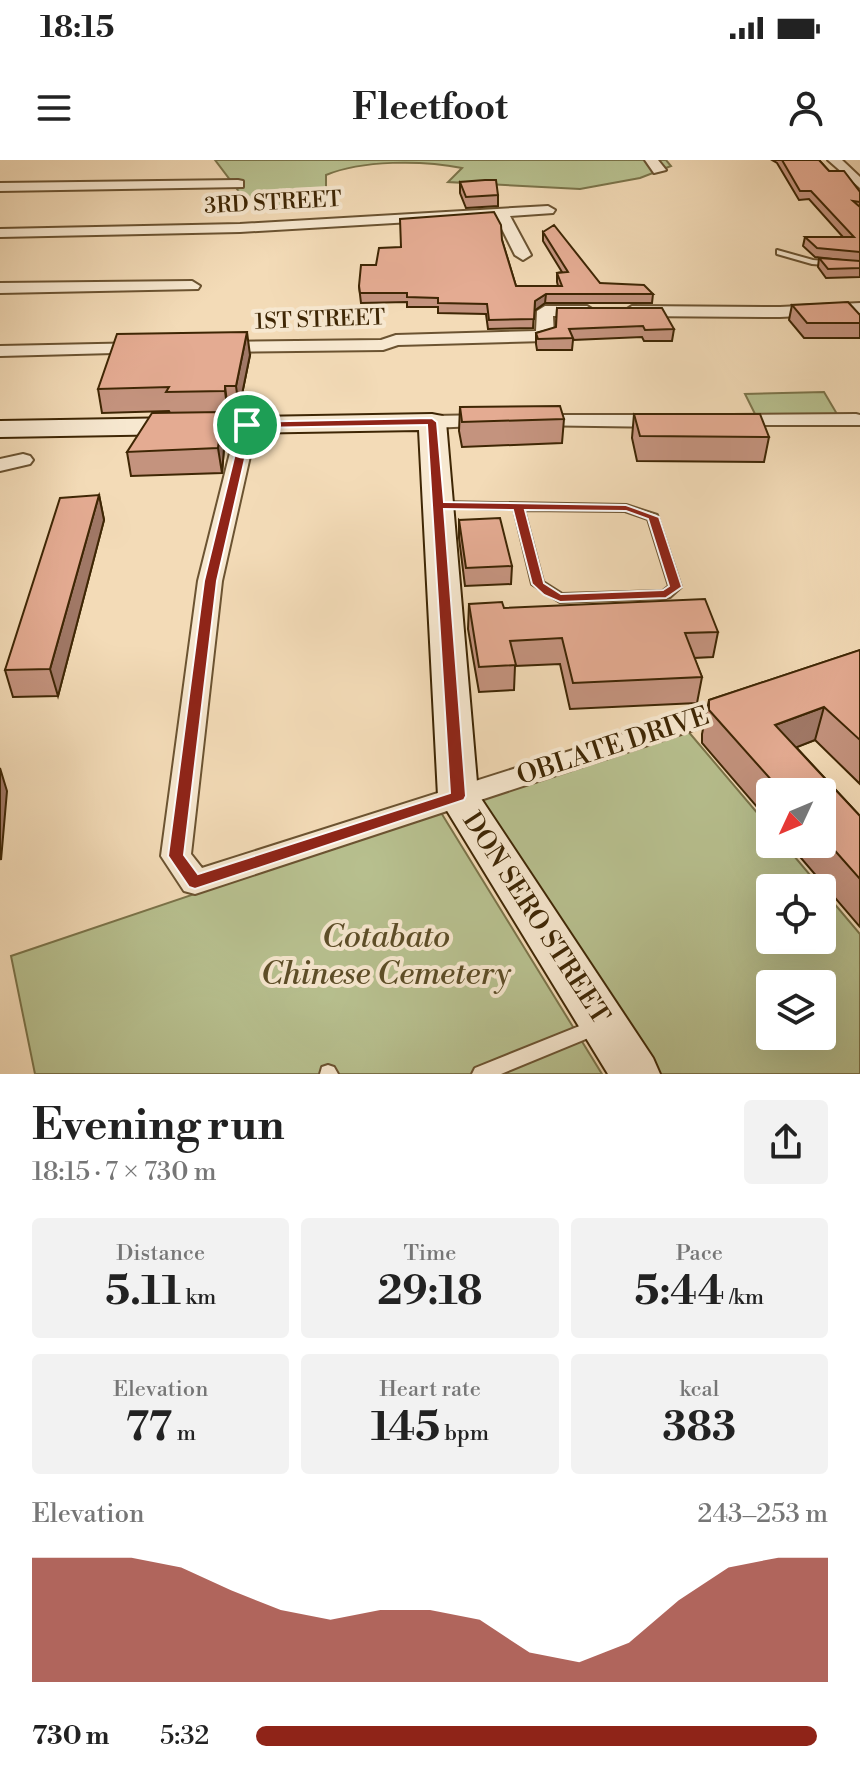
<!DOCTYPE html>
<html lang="en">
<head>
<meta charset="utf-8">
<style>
	:root { --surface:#fff; --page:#f2f2f2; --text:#222; --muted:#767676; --accent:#8f2418 }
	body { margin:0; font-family:"Libre Bodoni",serif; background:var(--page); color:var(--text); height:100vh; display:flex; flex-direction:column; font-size:30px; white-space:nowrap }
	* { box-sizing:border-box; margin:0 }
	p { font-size:26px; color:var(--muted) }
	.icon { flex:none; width:44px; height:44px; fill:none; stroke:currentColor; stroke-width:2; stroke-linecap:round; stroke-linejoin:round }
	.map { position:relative; height:914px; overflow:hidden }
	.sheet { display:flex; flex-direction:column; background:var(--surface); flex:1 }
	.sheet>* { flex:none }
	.needle { width:52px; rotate:226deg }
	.fabs { position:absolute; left:756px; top:618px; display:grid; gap:16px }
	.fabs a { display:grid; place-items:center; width:80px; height:80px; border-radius:8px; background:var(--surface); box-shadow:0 8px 32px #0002; font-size:40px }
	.pin { position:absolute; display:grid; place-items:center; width:68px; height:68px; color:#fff; margin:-34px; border:4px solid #fff; border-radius:50%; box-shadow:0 2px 8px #0007 }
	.round { display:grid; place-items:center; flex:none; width:84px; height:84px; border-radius:8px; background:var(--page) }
	.summary { display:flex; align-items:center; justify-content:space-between; height:136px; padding:0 32px }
	h1 { font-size:44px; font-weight:700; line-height:60px }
	.stats { display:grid; grid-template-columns:repeat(3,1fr); gap:12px; height:136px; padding:8px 32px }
	.stats div { display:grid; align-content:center; border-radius:8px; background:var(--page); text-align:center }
	.stats b { font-size:40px; font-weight:700 }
	.stats small { font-size:22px; font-weight:400 }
	.stats p { font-size:22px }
	.chart { height:224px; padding:16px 32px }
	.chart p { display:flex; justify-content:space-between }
	.chart svg { width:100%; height:144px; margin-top:8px; fill:var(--accent); opacity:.7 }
	ul { padding:0 32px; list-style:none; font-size:26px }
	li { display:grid; grid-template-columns:128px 96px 1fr; align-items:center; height:60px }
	li i { height:20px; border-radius:10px; background:var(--accent) }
	.status { display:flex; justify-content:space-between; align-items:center; height:56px; padding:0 40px; background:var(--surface); direction:ltr }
	.status svg { height:22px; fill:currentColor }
	header { display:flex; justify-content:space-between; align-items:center; height:104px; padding:0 32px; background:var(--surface); font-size:36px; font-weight:700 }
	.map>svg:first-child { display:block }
	.green { fill:#b8c190; stroke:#7b744a; stroke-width:2; fill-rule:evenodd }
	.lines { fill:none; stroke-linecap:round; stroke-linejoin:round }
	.lane-casing { stroke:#6b5331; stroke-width:4 }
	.street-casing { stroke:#6b5331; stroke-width:4 }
	.secondary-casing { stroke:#3e2604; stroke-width:4 }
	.lane { fill:#f7e8d0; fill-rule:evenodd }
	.street { fill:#f7e8d0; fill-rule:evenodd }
	.secondary { fill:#f7e8d0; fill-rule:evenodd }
	.wall { fill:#c4937e; stroke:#3e2604; stroke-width:2 }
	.shaded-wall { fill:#a07866; stroke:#3e2604; stroke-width:2 }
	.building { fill:#e4ab92; stroke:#3e2604; stroke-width:2 }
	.route { fill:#8f2418; stroke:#fff; stroke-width:2; fill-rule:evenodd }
	.labels { text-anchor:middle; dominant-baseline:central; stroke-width:8; stroke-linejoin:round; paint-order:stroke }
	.far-street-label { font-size:22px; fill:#3e2604; stroke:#f7e8d0 }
	.street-label { font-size:26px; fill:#3e2604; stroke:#f7e8d0 }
	.near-park-label { font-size:32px; font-style:italic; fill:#5c4d27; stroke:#f7e8d0 }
</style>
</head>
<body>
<div class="status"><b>18:15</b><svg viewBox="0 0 49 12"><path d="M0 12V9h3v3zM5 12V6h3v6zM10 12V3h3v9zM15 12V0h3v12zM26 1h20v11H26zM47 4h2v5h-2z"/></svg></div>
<header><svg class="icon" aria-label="menu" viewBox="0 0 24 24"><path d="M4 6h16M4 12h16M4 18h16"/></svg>Fleetfoot<svg class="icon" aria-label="person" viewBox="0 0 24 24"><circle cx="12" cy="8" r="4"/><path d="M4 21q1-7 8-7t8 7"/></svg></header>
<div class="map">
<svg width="860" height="914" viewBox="0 0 860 914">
	<rect width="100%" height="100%" fill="#f3dbb7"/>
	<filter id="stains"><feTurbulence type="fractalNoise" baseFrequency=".0025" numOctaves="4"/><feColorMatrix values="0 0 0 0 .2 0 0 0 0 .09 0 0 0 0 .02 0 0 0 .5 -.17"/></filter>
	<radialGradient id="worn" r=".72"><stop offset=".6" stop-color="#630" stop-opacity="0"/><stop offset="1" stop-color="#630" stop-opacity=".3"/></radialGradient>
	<path class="green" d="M215 0H666L671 6 640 18 580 29 448 22 462 8C422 0 362 0 326 15V49H270L240 33Z
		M824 232 837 254 756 256 745 234Z
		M687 570 770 668V684H784L821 728H770V780H822V729L860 774V914H655L479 638ZM770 824H822V876H770Z
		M440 651 602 914H35L11 796Z"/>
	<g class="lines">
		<g class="lane-casing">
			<path id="lane" d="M777 90 813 100 860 104V108L812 104 777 94Z
				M438 342 626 345 657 355 681 427 670 437 666 438 560 442 532 424 514 349 434 347 433 345 434 343ZM524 350 625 351 648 359 669 426 663 431 562 434 543 422Z
				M597 859 603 862 605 867 603 872 501 914H472L475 908Z
				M328 905 334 907 338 914H320L322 907Z"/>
		</g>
		<g class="street-casing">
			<path id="street" d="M645 0H658L666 10 654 13Z
				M828 0H842L860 17V28Z
				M238 20 243 21V27L0 31V23Z
				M548 46 555 50 553 53 510 56 531 95 523 100 515 95 496 57 240 72 0 77V69L240 64Z
				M192 121 200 126 198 129 0 133V123Z
				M860 143V153L780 157 632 156 624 151 632 146 780 147Z
				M545 146H587L595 151 587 156H553L554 176 545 181 398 185 383 190 218 192 209 187 218 182 381 180 396 175 536 171 537 151Z
				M146 183 155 188 152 192 0 196V186Z
				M490 255 500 261 497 265 432 268 422 262 432 256Z
				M531 255H666L676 261 666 267 524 265 521 261Z
				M731 255 856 254 860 255V265H724L721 261Z
				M247 259 257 265 222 421 191 694 202 708 727 541 736 538 745 541 749 547 745 553 195 734 184 731 161 696 198 421 237 265Z
				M23 294 30 296 33 300 30 304 0 311V299Z"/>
		</g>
		<g class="secondary-casing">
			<path id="secondary" d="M432 254 442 256 446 262 478 634 653 898 660 914H608L438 636 419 270 0 277V261Z"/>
		</g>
		<use href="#lane" class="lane"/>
		<use href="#street" class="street"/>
		<use href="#secondary" class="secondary"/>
	</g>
	<path class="wall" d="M772 0H819L829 11 860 32V117L826 118 818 107 819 98 842 100 815 97 803 86 805 77H843L809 39 799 40 777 3Z
		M460 22 498 35V46L466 48 460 33Z
		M543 72 600 123 653 134 652 143H545L534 151 533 168 488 169 486 154 438 153V147H407V142L361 143 359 126 376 105 401 87 502 80 516 126H558L557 122V113L562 112 543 81Z
		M792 145 860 163V178H804L789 160Z
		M557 148 674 169 672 181H644L642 177 573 180 572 190H537L536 184V173L556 168Z
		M250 195 239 249 228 250V254H223L225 276 222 313 131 316 127 292 170 253 169 251 102 253 98 229Z
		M460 247 564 259 562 283 462 287 459 271Z
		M634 254 769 277 764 302 637 301 632 278Z
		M99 335 104 360 58 536 13 537 5 510Z
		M459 360 512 406 511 424 465 426 459 378Z
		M469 444 504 448 718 472 713 497 694 498 702 517 697 543 570 549 560 504 515 506 514 530 479 532 468 469Z
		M860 490V624L815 580 796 587 860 656V767L789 684H822V632H770V662L702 583V574L709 540Z"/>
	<path class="shaded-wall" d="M546 134 545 143 534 151 535 141Z
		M247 172 250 195 239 249 236 226Z
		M225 226 228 250V254L225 231Z
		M222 252 225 276 222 313 218 288Z
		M99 335 104 360 58 536 50 509Z
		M824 547 815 580 767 599 775 565Z
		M0 608 7 631 1 700 0 696Z"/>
	<path class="building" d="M782 0H819L829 11H844L860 32V42L853 41 860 47V92L817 88 805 77H854L811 31H800Z
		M485 20H496L498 35 466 37 460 22Z
		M494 52 501 65 502 80 516 126H562L557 113 568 112 543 72 554 65 600 123 644 125 653 134H546L535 141 534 159 489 160 487 144 438 143V138L407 137V133H360L359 126 361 105H376L379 88 401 87 400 59Z
		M819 98 860 101V108L828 109Z
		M848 142 860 155V163H807L792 145Z
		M557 148H662L674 169 645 170 643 166 569 169 573 178 538 179 536 173 556 167Z
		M247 172 236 226H225V231L166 232 169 227 98 229 117 174Z
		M560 246 564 259 462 262 460 247Z
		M222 252 218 288 127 292 152 253Z
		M634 254H760L769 277 640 276Z
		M99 335 50 509 5 510 60 338Z
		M500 358 512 406 466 408 459 360Z
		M705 439 718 472 685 473 702 517 573 523 562 478 510 481 516 505 479 507 469 444 502 442 504 448Z
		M860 490V580L824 547 775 565 860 656V719L822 676V632H782L709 550V540Z"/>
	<path class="route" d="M432 258 437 262 444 342 626 345 659 357 682 427 666 438 560 442 544 435 532 424 513 350 444 349 466 636 464 640 195 729 189 727 168 696 204 421 242 265 247 262ZM427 265 450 633 198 714 184 695 217 421 252 268ZM525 350 626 351 648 359 669 426 663 430 561 434 544 423Z"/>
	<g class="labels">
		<g class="far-street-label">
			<text transform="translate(273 43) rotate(-3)">3RD STREET</text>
			<text transform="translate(320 160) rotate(-2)">1ST STREET</text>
		</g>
		<g class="street-label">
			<text transform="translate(613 586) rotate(-18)">OBLATE DRIVE</text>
			<text transform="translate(536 758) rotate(57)">DON SERO STREET</text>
		</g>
		<g class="near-park-label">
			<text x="386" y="777">Cotabato<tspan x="386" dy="37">Chinese Cemetery</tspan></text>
		</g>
	</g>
	<rect width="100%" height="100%" filter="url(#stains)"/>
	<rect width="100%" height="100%" fill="url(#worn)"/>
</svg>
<div class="fabs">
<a><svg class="needle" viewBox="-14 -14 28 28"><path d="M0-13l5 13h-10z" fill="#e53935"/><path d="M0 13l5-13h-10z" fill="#767676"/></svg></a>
<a><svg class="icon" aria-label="locate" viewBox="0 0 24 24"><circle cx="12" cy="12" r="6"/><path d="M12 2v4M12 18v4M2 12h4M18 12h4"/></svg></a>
<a><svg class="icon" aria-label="layers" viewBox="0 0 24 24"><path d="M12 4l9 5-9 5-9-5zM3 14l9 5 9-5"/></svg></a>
</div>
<div class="pin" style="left:247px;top:265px;background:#1e9e55"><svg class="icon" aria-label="arrive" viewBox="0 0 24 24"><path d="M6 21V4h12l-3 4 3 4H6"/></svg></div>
</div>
<section class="sheet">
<div class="summary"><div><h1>Evening run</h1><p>18:15 · 7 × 730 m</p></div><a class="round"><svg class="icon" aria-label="share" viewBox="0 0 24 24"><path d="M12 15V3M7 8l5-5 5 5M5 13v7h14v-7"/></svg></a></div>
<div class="stats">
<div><p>Distance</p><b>5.11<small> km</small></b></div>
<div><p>Time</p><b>29:18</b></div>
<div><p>Pace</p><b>5:44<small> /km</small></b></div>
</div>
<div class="stats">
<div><p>Elevation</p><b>77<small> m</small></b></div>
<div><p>Heart rate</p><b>145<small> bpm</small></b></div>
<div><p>kcal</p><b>383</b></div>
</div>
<div class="chart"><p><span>Elevation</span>243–253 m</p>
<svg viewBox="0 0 160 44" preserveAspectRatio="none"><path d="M0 44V6L10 6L20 6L30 9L40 16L50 22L60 25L70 22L80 22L90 25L100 35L110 38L120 32L130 19L140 9L150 6L160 6V44z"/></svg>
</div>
<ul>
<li><b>730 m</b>5:32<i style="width:98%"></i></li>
</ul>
</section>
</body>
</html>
